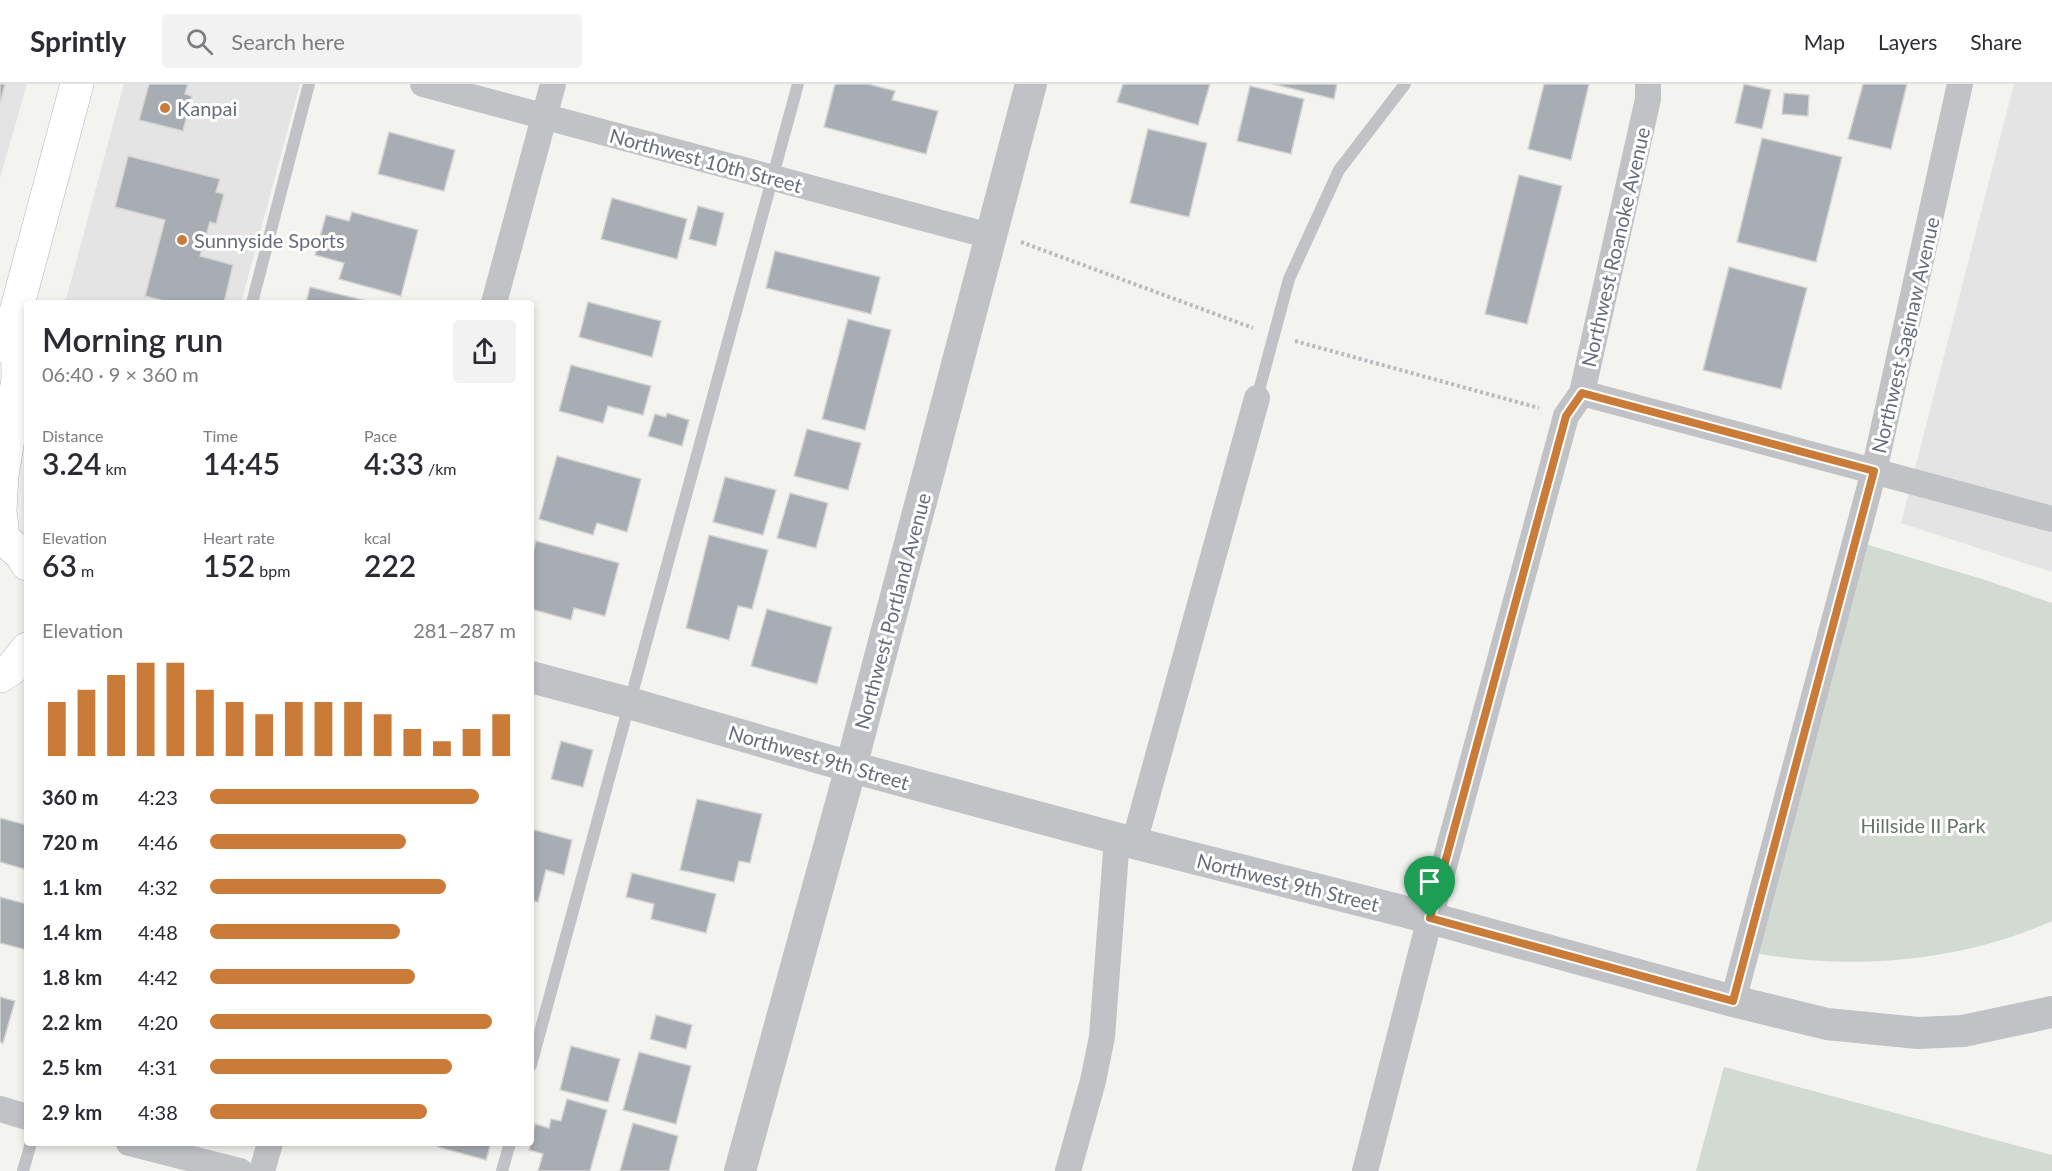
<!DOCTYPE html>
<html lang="en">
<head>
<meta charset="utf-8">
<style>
	:root { --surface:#fff; --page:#f2f2f3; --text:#2b2b33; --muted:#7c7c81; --line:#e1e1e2; --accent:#cb7b38 }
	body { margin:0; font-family:Lato,sans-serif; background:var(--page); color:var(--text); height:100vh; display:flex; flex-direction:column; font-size:22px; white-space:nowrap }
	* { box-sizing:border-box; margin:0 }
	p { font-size:20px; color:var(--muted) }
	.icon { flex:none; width:33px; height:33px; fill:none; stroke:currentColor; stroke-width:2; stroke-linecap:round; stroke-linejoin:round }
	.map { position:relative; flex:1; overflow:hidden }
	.panel { position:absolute; left:24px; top:216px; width:510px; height:846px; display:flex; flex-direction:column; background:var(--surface); border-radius:6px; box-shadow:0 3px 9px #0003 }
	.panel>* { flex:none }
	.pin { position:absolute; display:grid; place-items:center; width:51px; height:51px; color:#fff; margin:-62px -26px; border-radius:50% 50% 50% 0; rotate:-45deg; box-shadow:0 0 6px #0007 }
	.pin .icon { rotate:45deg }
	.round { display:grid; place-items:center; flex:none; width:63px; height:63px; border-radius:6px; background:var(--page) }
	.overview { display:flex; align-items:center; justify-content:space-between; height:102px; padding:0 18px }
	h1 { font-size:33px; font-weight:600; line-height:45px }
	.figures { display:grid; grid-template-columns:repeat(3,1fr); gap:9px; height:102px; padding:6px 18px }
	.figures div { display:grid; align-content:center }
	.figures b { font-size:30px; font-weight:600 }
	.figures small { font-size:16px; font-weight:400 }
	.figures p { font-size:16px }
	.chart { height:168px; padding:12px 18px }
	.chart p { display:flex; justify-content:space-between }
	.chart svg { width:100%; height:108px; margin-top:6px; stroke:var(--accent); stroke-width:6 }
	ul { padding:0 18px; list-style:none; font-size:20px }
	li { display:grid; grid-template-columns:96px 72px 1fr; align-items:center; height:45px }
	li i { height:15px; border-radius:8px; background:var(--accent) }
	header { display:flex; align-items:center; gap:36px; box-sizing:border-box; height:84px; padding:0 30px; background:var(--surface); border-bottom:2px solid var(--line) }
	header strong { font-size:28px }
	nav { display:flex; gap:33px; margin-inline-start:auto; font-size:21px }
	.search { width:420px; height:54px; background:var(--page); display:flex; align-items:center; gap:15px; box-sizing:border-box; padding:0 21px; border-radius:6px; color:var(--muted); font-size:22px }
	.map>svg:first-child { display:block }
	.built { fill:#e3e4e3 }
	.green { fill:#d3dad2 }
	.building { fill:#a8adb3; stroke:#d4d5d3; stroke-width:1.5 }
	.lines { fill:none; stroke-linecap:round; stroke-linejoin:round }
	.secondary-casing { stroke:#b2b5ba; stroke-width:34 }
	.path { stroke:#b9babd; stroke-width:4; stroke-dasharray:3 3; stroke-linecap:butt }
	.service { stroke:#c0c2c5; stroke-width:12 }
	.minor { stroke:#c0c2c5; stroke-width:26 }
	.tertiary { stroke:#c0c2c5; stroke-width:32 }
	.secondary { stroke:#fff; stroke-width:33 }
	.route-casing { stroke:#fff; stroke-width:12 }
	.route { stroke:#cb7b38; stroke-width:8 }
	.poi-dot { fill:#cb7b38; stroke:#fff; stroke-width:2 }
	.labels { text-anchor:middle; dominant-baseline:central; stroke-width:6; stroke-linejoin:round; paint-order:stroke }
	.poi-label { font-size:20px; fill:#666e7d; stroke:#fff; text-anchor:start }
	.street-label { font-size:20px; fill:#666e7d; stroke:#fff }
	.park-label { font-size:20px; fill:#647565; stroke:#fff }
</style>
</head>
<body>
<header>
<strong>Sprintly</strong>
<div class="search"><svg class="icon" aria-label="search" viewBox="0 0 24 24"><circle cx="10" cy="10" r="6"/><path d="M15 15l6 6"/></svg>Search here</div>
<nav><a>Map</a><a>Layers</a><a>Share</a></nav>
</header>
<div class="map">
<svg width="2052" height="1087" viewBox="0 0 2052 1087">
	<rect width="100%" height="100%" fill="#f3f4f0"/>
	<path class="built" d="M0 0H27L0 94Z
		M124 0H300L241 219H65Z
		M2014 0H2052V488L1901 439Z"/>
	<path class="green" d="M1865 460 1982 495 2052 519V837C1960 878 1853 887 1754 869Z
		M1724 983 2052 1071V1087H1696Z"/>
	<path class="building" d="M0 0H5L0 19Z
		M149 0H188L185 10 192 12 183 47 139 36Z
		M835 0H868L895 7 892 16 938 27 926 70 824 43Z
		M1123 0H1210L1198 41 1117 18Z
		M1273 0H1337L1334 15Z
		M1544 0H1589L1571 76 1528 65Z
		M1744 0 1771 6 1762 45 1735 39Z
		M1863 0H1907L1891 65 1848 55Z
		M1250 2 1304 15 1291 70 1237 57Z
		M1784 9 1809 11 1808 32 1782 30Z
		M1148 45 1207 59 1189 133 1130 119Z
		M389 48 455 66 444 107 378 90Z
		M1762 54 1842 73 1816 178 1737 158Z
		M128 72 220 95 216 108 224 110 216 140 210 138 200 172 233 181 224 219H172L145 212 165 136 115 123Z
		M1519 91 1562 102 1527 240 1485 230Z
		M612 114 687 135 677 175 601 155Z
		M698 122 724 129 716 162 689 155Z
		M352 128 418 146 401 212 339 195 344 179 315 171 326 131 349 137Z
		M775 167 880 193 871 230 766 204Z
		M1729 183 1807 204 1781 305 1703 286Z
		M310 203 375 219H306Z
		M588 218 661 237 652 273 579 253Z
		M848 235 891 246 865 346 822 335Z
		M571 281 651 302 643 331 608 322 603 339 559 327Z
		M667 329 689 336 682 362 648 352 655 330 666 333Z
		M807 345 861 359 848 406 794 392Z
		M557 372 641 395 627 448 597 439 593 451 539 435Z
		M725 393 776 406 763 451 713 438Z
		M790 409 828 419 816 464 777 454Z
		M709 451 768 466 752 525 738 522 729 556 686 544Z
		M536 457 619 479 605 532 574 524 571 536 531 525V475Z
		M767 525 832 543 817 600 751 582Z
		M561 657 593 666 583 703 551 695Z
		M697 715 762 730 750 779 739 777 734 798 680 786Z
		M0 734 27 741V775L24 785 0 778Z
		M531 745 572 756 564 791 546 786 538 818 531 816Z
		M632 789 716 810 706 849 651 835 654 820 626 813Z
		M0 813 27 820V866L0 859Z
		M0 913 15 917 3 959 0 958Z
		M656 931 692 941 686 965 650 955Z
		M571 962 620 975 608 1018 560 1006Z
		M639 968 691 982 676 1040 623 1026Z
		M567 1015 607 1026 590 1087H538L543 1070 529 1066 535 1040 549 1044 551 1035 561 1037Z
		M633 1039 678 1052 669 1087H620Z
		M439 1059H491L486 1076 438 1063Z"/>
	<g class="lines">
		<g class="secondary-casing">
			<path id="secondary" d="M0 262 16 228 77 0
				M0 452 21 470 27 480
				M3 453 0 427 2 391 18 295 17 232
				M0 592 11 585 27 565"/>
		</g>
		<path class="path" d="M1021 158 1253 244
			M1295 257 1539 324"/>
		<path class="service" d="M252 219 309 0
			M1257 314 1289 195 1339 86 1405 0
			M531 981 798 0
			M23 1087 31 1059
			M502 1087 510 1059"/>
		<path class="minor" d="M423 0 990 152
			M494 219 553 0
			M1582 309 2052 435
			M1134 759 1257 314
			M1733 917 1874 387 1960 0
			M0 1025 27 1033
			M129 1059 240 1087
			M262 1087 270 1059
			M1068 1087 1093 997 1102 953 1117 754
			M1365 1087 1430 834 1566 332 1582 309 1648 15V0"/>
		<path class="tertiary" d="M531 593 629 619 851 683 1134 759 1430 834 1733 917 1827 940 1918 949 1963 947 2052 928
			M740 1087 851 683 1031 0"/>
		<use href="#secondary" class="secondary"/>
	</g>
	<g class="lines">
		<g class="route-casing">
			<path id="route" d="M1582 309 1874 387 1733 917 1430 834 1566 332Z"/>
		</g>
		<use href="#route" class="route"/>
	</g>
	<g class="poi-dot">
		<circle cx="165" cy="24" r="6"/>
		<circle cx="182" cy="156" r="6"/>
	</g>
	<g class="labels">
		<g class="poi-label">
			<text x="177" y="24">Kanpai</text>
			<text x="194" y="156">Sunnyside Sports</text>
		</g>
		<g class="street-label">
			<text transform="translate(706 76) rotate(15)">Northwest 10th Street</text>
			<text transform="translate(1615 163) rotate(-77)">Northwest Roanoke Avenue</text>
			<text transform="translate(1905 251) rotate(-77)">Northwest Saginaw Avenue</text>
			<text transform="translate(892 527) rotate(-75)">Northwest Portland Avenue</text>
			<text transform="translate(819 673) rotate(16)">Northwest 9th Street</text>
			<text transform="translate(1288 798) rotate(14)">Northwest 9th Street</text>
		</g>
		<g class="park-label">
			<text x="1923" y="741">Hillside II Park</text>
		</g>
	</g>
</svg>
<div class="pin" style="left:1430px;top:834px;background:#1e9e55"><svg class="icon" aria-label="arrive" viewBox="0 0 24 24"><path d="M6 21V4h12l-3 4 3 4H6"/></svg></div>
<section class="panel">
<div class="overview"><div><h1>Morning run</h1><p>06:40 · 9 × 360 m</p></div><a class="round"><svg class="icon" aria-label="share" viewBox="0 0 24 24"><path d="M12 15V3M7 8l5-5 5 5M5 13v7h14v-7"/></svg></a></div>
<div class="figures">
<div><p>Distance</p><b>3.24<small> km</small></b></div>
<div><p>Time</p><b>14:45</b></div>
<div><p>Pace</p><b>4:33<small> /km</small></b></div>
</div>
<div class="figures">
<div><p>Elevation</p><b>63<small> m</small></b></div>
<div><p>Heart rate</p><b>152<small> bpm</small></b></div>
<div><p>kcal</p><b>222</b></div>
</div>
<div class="chart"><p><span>Elevation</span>281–287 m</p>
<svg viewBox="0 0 160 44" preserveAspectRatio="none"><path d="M5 44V22M15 44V17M25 44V11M35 44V6M45 44V6M55 44V17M65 44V22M75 44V27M85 44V22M95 44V22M105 44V22M115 44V27M125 44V33M135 44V38M145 44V33M155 44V27"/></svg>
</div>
<ul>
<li><b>360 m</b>4:23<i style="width:88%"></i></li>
<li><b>720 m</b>4:46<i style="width:64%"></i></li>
<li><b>1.1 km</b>4:32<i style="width:77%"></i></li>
<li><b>1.4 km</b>4:48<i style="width:62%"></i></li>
<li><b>1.8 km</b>4:42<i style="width:67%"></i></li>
<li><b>2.2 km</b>4:20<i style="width:92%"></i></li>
<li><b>2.5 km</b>4:31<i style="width:79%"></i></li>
<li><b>2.9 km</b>4:38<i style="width:71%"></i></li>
</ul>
</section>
</div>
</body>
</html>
